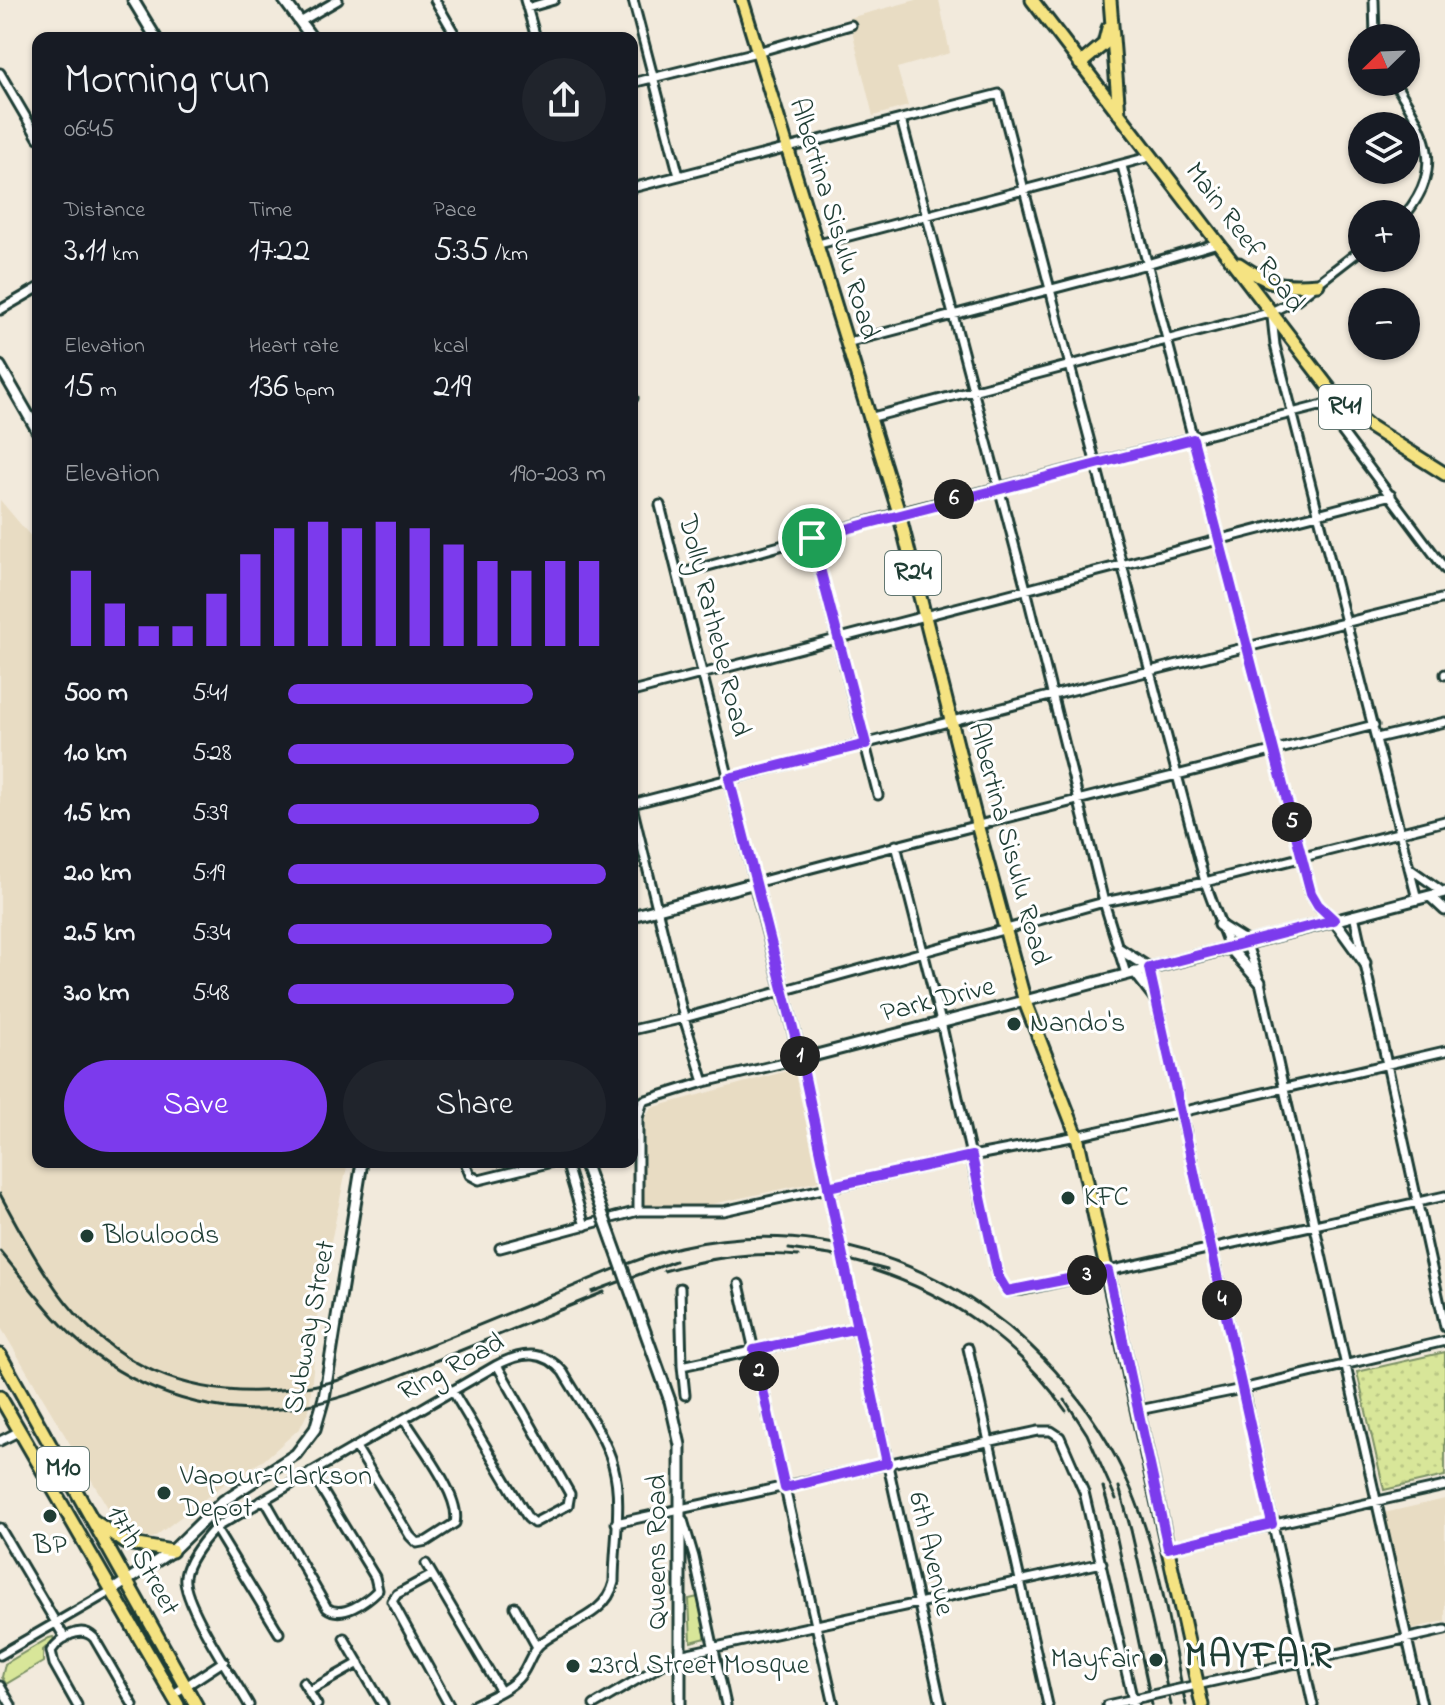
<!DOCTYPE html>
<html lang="en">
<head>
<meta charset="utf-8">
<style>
	:root { --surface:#171b24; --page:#20242c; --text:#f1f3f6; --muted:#9ea1a6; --accent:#7c3aed }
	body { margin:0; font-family:"Indie Flower",sans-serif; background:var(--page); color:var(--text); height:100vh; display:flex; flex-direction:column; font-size:30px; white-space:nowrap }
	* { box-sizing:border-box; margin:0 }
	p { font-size:26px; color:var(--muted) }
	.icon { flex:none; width:44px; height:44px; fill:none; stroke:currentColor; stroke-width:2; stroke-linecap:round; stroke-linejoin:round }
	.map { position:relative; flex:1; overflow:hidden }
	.side { position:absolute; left:32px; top:32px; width:606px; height:1136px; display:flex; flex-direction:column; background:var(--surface); border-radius:16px; box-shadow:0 2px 6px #0004 }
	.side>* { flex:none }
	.needle { width:52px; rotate:247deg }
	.fabs { position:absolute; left:1348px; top:24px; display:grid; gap:16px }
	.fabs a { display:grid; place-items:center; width:72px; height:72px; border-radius:50%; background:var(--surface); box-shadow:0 2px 6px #0004; font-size:40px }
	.pin { position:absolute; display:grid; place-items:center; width:68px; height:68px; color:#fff; margin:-34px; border:4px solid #fff; border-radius:50%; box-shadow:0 2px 8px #0007 }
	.km { position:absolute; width:40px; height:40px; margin:-20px; border-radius:50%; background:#222; color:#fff; font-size:22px; line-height:40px; text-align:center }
	.round { display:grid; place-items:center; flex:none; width:84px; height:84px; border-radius:42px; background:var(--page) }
	.overview { display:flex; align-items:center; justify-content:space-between; height:136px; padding:0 32px }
	h1 { font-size:44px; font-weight:600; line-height:60px }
	.figures { display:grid; grid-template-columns:repeat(3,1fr); gap:12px; height:136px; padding:8px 32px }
	.figures div { display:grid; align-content:center }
	.figures b { font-size:34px; font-weight:600 }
	.figures small { font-size:22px; font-weight:400 }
	.figures p { font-size:22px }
	.chart { height:224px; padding:16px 32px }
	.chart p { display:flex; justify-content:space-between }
	.chart svg { width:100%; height:144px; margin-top:8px; stroke:var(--accent); stroke-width:6 }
	.primary-button { display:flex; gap:16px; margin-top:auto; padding:16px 32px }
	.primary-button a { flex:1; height:92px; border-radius:48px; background:var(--accent); color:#fff; font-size:32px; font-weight:600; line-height:92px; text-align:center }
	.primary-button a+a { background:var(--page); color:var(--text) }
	ul { padding:0 32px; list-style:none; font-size:26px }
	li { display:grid; grid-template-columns:128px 96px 1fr; align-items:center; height:60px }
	li i { height:20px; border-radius:10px; background:var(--accent) }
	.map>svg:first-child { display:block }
	.built { fill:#e8dcc3 }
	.grass { fill:#d8e699; stroke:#7c9266; stroke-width:2 }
	.park { fill:url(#park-dots); stroke:#7c9266; stroke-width:2 }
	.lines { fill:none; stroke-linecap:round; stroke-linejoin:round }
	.street-casing { stroke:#1f3d34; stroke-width:13 }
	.secondary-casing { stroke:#1f3d34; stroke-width:15 }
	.primary-casing { stroke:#1f3d34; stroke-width:17 }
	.street { stroke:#fff; stroke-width:7 }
	.secondary { stroke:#fff; stroke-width:9 }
	.primary { stroke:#f5e382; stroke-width:11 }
	.rail { stroke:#1f3d34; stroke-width:3 }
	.street-bridge-casing { stroke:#1f3d34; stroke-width:13; stroke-linecap:butt }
	.secondary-bridge-casing { stroke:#1f3d34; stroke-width:15; stroke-linecap:butt }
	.street-bridge { stroke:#fff; stroke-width:7 }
	.secondary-bridge { stroke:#fff; stroke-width:9 }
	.route-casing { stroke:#fff; stroke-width:16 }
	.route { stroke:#7c3aed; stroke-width:10 }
	.poi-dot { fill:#1f3d34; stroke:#fff; stroke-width:3 }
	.labels { text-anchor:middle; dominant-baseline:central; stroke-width:6; stroke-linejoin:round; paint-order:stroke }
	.shield { fill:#fff; stroke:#627771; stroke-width:2 }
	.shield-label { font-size:26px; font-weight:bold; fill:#1f3d34 }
	.street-label { font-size:28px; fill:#1f3d34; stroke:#fff }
	.poi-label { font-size:28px; fill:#1f3d34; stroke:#fff; text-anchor:start }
	.district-label { font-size:36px; font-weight:bold; letter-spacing:2px; fill:#1f3d34; stroke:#fff }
</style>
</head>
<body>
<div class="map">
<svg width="1445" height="1705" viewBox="0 0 1445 1705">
	<defs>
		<pattern id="park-dots" width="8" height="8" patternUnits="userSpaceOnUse" patternTransform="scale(2)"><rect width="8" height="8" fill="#d8e699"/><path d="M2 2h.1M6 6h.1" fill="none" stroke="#b9c684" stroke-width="1.8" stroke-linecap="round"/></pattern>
	</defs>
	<rect width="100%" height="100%" fill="#f2eadc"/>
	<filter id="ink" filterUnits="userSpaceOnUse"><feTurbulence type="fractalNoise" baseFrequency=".0125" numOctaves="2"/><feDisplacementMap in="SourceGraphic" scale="16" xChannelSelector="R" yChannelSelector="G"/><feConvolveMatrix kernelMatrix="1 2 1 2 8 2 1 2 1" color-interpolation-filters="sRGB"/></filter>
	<g filter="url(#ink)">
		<path class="built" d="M916 0H939L950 53 897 68 908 106 873 116 849 18Z
			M0 500 38 545V1162H348L321 1288 309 1410 300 1428 264 1460 227 1482 153 1538 135 1536 120 1528 0 1326Z
			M794 1069 819 1181 698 1207 644 1205 645 1118 651 1108Z
			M1445 1499V1621L1410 1629 1384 1513Z"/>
		<path class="grass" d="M698 1597 706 1638 691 1642 689 1599Z
			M49 1638 53 1637 54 1640 43 1650V1662L6 1684 2 1677 5 1664Z"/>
		<path class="park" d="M1445 1352V1476L1384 1490 1357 1372Z"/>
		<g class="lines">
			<g class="street-casing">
				<path id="street" d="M435 0 457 38
					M525 0 536 38
					M633 0 679 176
					M1374 0 1375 38
					M527 8 554 0
					M300 22 338 0
					M0 73 38 138
					M1394 82C1426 133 1445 165 1406 214
					M632 83 757 52 851 25
					M901 119 1026 589 1104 902 1126 974
					M1122 166 1311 893 1318 905 1334 920
					M632 188 999 94 1205 882 1229 947
					M815 245 1153 156
					M0 310 38 288
					M1272 317 1275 345 1417 899
					M846 343 1147 264 1218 243
					M632 396 633 398
					M1322 405 1445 569
					M869 418 1269 313 1296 300 1362 249
					M660 505 755 883C961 828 1168 778 1374 725
					M812 538 878 795
					M679 574 899 513 1339 401
					M1445 674V675
					M632 692 1391 495
					M1377 738 1445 722
					M632 804 1053 695 1445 598
					M632 806 684 1018 704 1082
					M896 845 941 1022 998 1276 1007 1291 1023 1290 1445 1196
					M1409 868 1443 892
					M1354 915 1445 1327
					M1246 942 1260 982 1422 1705
					M1149 968 1313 1705
					M632 1030 684 1018 1104 902 1205 882 1445 821
					M465 1162 470 1175 479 1180 552 1162
					M566 1162 585 1226
					M638 1211V1118L643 1101 704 1082 801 1059 832 1206
					M500 1248 638 1211H723L972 1156 1077 1136 1445 1051
					M739 1284 834 1705
					M680 1288 682 1366 685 1395
					M853 1307 941 1705
					M968 1348 1048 1705
					M682 1366 857 1328
					M452 1390 528 1518 534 1523 568 1505 570 1494 497 1365
					M1139 1410 1242 1389 1445 1341
					M0 1441 20 1431
					M356 1447 410 1536 417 1543 427 1541 455 1523C462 1497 418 1442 404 1419
					M265 1500 327 1608C342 1619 366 1602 378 1590L375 1577 311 1472
					M683 1520 694 1557 726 1705
					M616 1523 1038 1431H1051L1060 1437 1084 1492 1134 1705
					M0 1528 65 1638
					M215 1528 279 1633
					M1168 1548 1445 1486
					M426 1564 500 1690
					M432 1575 397 1594 392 1601 449 1705
					M515 1607 537 1647
					M344 1638 383 1705
					M0 1655 111 1591
					M303 1682 317 1705
					M0 1686 11 1705
					M1183 1688 1445 1630
					M309 1691 359 1663
					M172 1695 224 1661
					M77 1705 54 1664 51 1651C60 1638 81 1624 94 1638L133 1705
					M249 1705C235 1680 181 1601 185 1576 188 1560 204 1540 215 1528L497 1365C522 1352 543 1349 563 1372 578 1398 606 1437 613 1465 623 1501 614 1545 614 1582 606 1617 565 1623 540 1644 530 1653 529 1665 521 1675 511 1689 489 1697 474 1705
					M594 1705 679 1655 1102 1563
					M1107 1705 1143 1697"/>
			</g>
			<g class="secondary-casing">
				<path id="secondary" d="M133 0 156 38
					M284 0 312 38
					M0 366 38 432
					M1430 896 1445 910
					M632 916 755 883 801 1059 1445 892
					M1334 920 1365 963
					M1219 925 1246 942
					M1229 947 1260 982
					M1118 948 1149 968
					M1135 972 1155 998
					M670 1401 680 1445V1705
					M111 1591 172 1551 223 1501 296 1454 315 1429 324 1398 362 1162"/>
			</g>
			<g class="primary-casing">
				<path id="primary" d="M742 0 899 513 977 824 1025 1002 1077 1136 1202 1705
					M1032 0 1339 401 1369 426 1445 474
					M1110 0 1119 114
					M1080 64 1104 44 1108 28
					M1239 264C1270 285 1281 287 1318 284
					M0 1355 196 1705
					M0 1397 178 1705
					M94 1521 126 1543 172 1551"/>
			</g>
			<use href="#street" class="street"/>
			<use href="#secondary" class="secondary"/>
			<use href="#primary" class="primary"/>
			<path class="rail" d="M0 1194C22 1235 45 1279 76 1314 147 1392 238 1404 336 1381 408 1355 479 1325 550 1296 592 1279 635 1258 680 1247 870 1203 1055 1313 1131 1489 1160 1557 1170 1633 1186 1705
				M789 1249 830 1255 887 1270
				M0 1251C30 1287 58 1327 95 1355 155 1400 234 1420 308 1405 357 1396 405 1373 452 1354 502 1334 553 1313 604 1292
				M873 1270C951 1295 1019 1343 1066 1411
				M664 1271C709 1258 752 1251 798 1256
				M592 1292 675 1261
				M1065 1400 1087 1434 1116 1499
				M1103 1487 1116 1534 1152 1705
				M1119 1487 1131 1530 1171 1705"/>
			<g class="street-bridge-casing">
				<path id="street-bridge" d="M832 1206 853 1307
					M1143 1697 1183 1688"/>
			</g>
			<g class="secondary-bridge-casing">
				<path id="secondary-bridge" d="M584 1162 670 1401"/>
			</g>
			<use href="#street-bridge" class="street-bridge"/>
			<use href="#secondary-bridge" class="secondary-bridge"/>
		</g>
	</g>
	<g class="lines" filter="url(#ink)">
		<g class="route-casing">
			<path id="route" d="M812 538 866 744 729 778 801 1059 887 1463 785 1488 754 1350 857 1328 828 1187 972 1156 998 1276 1007 1291 1108 1271 1168 1548 1272 1524 1149 968 1334 920 1318 905 1311 893 1193 439 812 538"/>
		</g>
		<use href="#route" class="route"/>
	</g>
	<g class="poi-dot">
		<circle cx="1014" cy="1024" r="8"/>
		<circle cx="1068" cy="1198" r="8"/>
		<circle cx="87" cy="1236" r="8"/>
		<circle cx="164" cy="1493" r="8"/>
		<circle cx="50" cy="1516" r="8"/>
		<circle cx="1156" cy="1660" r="8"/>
		<circle cx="573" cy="1666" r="8"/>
	</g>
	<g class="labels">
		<g class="shield">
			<rect x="1319" y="385" width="52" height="44" rx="6"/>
			<rect x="885" y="551" width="56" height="44" rx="6"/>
			<rect x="37" y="1447" width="52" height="44" rx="6"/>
		</g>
		<g class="shield-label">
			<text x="1345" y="407">R41</text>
			<text x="913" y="573">R24</text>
			<text x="63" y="1469">M10</text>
		</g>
		<g class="street-label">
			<text transform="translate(833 219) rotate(73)">Albertina Sisulu Road</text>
			<text transform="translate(1244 238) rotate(53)">Main Reef Road</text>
			<text transform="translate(713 626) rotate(76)">Dolly Rathebe Road</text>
			<text transform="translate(1008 844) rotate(75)">Albertina Sisulu Road</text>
			<text transform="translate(938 1001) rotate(-14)">Park Drive</text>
			<text transform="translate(311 1327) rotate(-79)">Subway Street</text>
			<text transform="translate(452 1368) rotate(-28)">Ring Road</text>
			<text transform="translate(658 1552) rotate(-90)">Queens Road</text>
			<text transform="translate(930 1554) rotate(77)">6th Avenue</text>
			<text transform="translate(142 1561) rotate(61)">17th Street</text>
		</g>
		<g class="poi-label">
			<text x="1030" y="1024">Nando's</text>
			<text x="1084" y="1198">KFC</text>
			<text x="103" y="1236">Blouloods</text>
			<text x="180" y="1477">Vapour-Clarkson<tspan x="180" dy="32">Depot</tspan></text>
			<text x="50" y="1546" text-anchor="middle">BP</text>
			<text x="1140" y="1660" text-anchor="end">Mayfair</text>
			<text x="589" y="1666">23rd Street Mosque</text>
		</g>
		<g class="district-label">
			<text x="1259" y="1657">MAYFAIR</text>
		</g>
	</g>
</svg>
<div class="fabs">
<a><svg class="needle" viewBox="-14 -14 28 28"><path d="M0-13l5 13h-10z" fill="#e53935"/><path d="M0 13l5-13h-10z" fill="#9ea1a6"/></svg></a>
<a><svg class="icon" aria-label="layers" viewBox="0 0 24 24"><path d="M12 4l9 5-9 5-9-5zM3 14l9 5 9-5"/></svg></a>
<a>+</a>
<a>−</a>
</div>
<div class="pin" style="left:812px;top:538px;background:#1e9e55"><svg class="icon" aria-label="arrive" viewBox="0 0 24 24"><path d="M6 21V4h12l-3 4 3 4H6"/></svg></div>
<b class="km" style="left:800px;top:1056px">1</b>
<b class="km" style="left:759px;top:1371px">2</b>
<b class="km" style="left:1087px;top:1275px">3</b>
<b class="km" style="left:1222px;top:1300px">4</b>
<b class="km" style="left:1292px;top:822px">5</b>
<b class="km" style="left:954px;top:499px">6</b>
<section class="side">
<div class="overview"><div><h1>Morning run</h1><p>06:45</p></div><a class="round"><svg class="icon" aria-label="share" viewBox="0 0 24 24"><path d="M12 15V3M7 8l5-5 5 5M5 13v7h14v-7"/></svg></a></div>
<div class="figures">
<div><p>Distance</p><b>3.11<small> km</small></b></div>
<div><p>Time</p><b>17:22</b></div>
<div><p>Pace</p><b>5:35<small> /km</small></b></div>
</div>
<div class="figures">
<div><p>Elevation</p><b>15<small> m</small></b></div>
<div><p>Heart rate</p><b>136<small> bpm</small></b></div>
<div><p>kcal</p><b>219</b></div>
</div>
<div class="chart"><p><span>Elevation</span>190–203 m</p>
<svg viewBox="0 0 160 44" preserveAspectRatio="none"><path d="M5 44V21M15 44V31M25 44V38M35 44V38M45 44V28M55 44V16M65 44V8M75 44V6M85 44V8M95 44V6M105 44V8M115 44V13M125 44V18M135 44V21M145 44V18M155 44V18"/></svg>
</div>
<ul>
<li><b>500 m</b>5:41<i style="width:77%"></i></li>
<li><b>1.0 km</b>5:28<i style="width:90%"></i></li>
<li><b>1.5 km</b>5:39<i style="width:79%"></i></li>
<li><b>2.0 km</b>5:19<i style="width:100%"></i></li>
<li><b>2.5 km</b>5:34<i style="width:83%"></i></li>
<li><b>3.0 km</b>5:48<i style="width:71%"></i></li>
</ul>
<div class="primary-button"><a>Save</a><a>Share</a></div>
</section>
</div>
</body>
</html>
